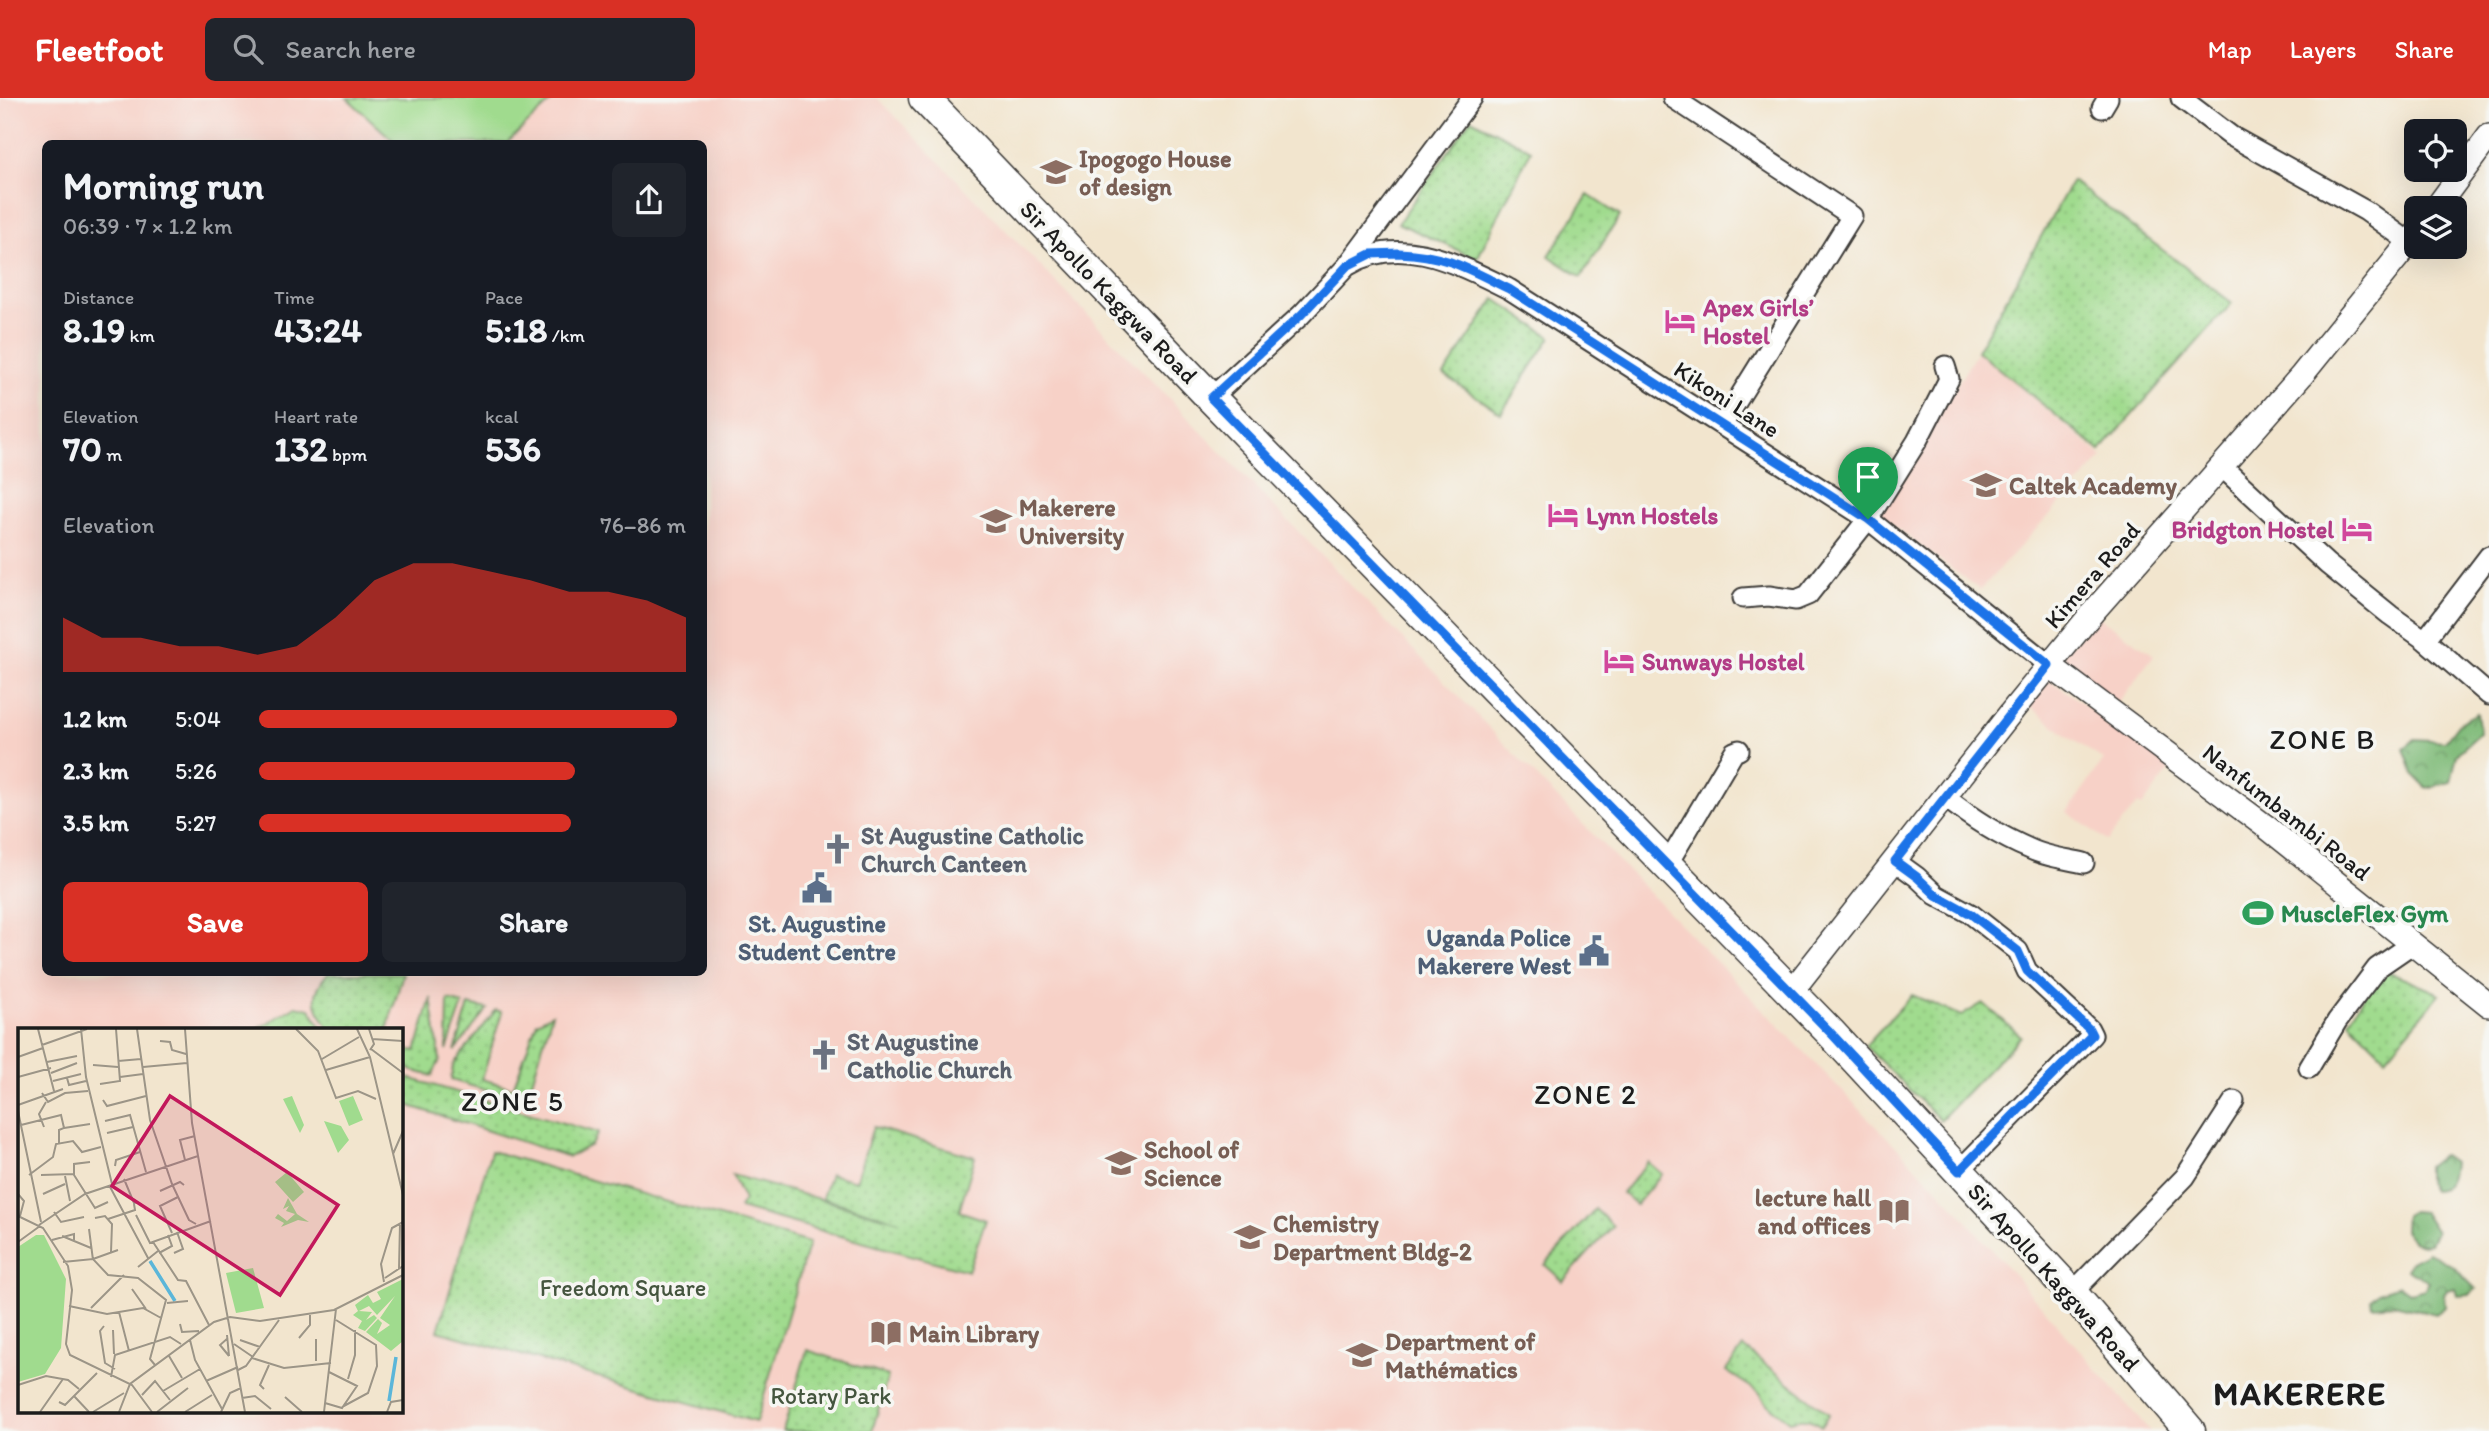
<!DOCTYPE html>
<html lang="en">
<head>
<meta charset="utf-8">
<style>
	:root { --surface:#171b24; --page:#20242c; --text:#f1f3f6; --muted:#9ea1a6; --accent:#d93025 }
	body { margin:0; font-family:Itim,sans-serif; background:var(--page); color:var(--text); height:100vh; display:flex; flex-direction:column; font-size:26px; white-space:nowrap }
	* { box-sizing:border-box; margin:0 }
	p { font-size:23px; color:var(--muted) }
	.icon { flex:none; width:38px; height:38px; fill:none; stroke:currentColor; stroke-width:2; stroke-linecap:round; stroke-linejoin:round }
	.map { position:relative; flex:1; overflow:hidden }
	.panel { position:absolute; left:42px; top:42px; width:665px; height:836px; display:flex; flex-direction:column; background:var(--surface); border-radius:10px; box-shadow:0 7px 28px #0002 }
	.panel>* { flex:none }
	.fabs { position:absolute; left:2404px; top:21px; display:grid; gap:14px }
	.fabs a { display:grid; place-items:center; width:63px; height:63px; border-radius:10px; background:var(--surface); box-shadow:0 7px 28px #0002; font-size:35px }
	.pin { position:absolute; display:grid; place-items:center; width:60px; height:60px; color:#fff; margin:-72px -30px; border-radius:50% 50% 50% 0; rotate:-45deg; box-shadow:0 0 7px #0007 }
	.pin .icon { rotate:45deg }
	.round { display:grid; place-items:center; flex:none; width:74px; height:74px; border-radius:10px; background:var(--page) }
	.headline { display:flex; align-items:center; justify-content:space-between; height:119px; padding:0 21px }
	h1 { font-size:38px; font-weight:700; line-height:52px }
	.figures { display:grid; grid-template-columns:repeat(3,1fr); gap:10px; height:119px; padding:7px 21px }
	.figures div { display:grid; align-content:center }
	.figures b { font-size:35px; font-weight:700 }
	.figures small { font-size:19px; font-weight:400 }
	.figures p { font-size:19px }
	.chart { height:196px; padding:14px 21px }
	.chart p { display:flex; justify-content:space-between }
	.chart svg { width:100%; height:126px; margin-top:7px; fill:var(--accent); opacity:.7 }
	.cta { display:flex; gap:14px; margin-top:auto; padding:14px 21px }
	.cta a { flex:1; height:80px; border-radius:10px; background:var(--accent); color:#fff; font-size:28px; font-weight:700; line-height:80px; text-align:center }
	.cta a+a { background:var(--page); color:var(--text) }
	ul { padding:0 21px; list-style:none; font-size:23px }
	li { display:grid; grid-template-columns:112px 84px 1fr; align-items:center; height:52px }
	li i { height:18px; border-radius:9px; background:var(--accent) }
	header { display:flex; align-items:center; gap:42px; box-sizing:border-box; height:98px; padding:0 35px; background:var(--accent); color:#fff }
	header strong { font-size:33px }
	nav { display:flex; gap:38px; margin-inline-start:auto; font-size:24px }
	.search { width:490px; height:63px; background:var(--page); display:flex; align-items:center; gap:18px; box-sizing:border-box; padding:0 24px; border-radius:10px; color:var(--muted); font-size:26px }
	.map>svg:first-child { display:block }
	.built { fill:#f7d1c7; fill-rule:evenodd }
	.grass { fill:url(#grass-dots); stroke:#5e7c55; stroke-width:2 }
	.forest { fill:url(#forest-crowns); stroke:#4e6c4a; stroke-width:2 }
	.garden { fill:#a0db8e; stroke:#5e7c55; stroke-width:2 }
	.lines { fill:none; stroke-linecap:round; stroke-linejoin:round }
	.minor-casing { stroke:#3c3a37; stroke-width:23 }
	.tertiary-casing { stroke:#3c3a37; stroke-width:26 }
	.primary-casing { stroke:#3c3a37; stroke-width:33 }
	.minor { stroke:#fff; stroke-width:19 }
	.tertiary { stroke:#fff; stroke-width:23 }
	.primary { stroke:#fff; stroke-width:30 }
	.route-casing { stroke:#fff; stroke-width:14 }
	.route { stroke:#1a73e8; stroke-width:9 }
	.labels { text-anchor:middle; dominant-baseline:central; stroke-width:7; stroke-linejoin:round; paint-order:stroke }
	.education-label { font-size:24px; font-weight:bold; fill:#785e54; stroke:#f6f6f2; text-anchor:start }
	.street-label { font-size:24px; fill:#1c1c1c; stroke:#f6f6f2 }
	.hotel-label { font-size:24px; font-weight:bold; fill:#b23c85; stroke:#f6f6f2; text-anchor:start }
	.worship-label { font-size:24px; font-weight:bold; fill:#5b616d; stroke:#f6f6f2; text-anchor:start }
	.leisure-label { font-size:24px; font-weight:bold; fill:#27864d; stroke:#f6f6f2; text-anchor:start }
	.service-label { font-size:24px; font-weight:bold; fill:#4e5e75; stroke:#f6f6f2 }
	.park-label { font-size:24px; fill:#44553e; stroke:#f6f6f2 }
	.quarter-label { font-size:28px; letter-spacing:2px; fill:#1c1c1c; stroke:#f6f6f2 }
	.district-label { font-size:32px; font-weight:bold; letter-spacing:2px; fill:#1c1c1c; stroke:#f6f6f2 }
	.inset-river { fill:none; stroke:#5bb6d9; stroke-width:3.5 }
	.inset-road { fill:none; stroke:#9c9587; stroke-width:2 }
	.view { fill:#c2185b; fill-opacity:0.15; stroke:#c2185b; stroke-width:3.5 }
	.inset-edge { fill:none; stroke:#1c1c1c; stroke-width:3.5 }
</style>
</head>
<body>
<header>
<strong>Fleetfoot</strong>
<div class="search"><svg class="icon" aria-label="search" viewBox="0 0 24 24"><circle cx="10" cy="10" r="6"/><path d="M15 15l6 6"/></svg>Search here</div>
<nav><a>Map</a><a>Layers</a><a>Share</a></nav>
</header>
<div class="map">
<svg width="2489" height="1333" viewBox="0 0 2489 1333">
	<defs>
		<pattern id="grass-dots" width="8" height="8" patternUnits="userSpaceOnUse" patternTransform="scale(1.75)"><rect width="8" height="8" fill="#a0db8e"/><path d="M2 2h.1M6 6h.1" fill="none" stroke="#89bb7a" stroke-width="1.8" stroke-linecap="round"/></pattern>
		<pattern id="forest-crowns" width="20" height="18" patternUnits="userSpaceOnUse" patternTransform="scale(1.75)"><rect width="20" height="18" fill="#80bb79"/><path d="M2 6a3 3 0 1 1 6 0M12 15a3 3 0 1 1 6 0" fill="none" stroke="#689762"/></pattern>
	</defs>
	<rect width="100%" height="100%" fill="#f6f6f2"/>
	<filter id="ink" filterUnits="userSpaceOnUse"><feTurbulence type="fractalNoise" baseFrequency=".0143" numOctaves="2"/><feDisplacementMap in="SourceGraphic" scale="14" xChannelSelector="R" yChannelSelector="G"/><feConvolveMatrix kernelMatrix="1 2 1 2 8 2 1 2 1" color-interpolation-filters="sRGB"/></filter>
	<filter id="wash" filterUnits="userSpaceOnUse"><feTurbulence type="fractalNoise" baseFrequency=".00686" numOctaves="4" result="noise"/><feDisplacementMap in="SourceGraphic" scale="28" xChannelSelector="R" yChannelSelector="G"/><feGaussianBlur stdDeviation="1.57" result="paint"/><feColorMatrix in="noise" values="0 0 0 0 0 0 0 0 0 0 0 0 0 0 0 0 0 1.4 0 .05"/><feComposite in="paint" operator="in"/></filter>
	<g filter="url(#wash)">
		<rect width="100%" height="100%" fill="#f2e5ce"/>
		<path class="built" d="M0 0H877L1953 1107 2150 1333H0ZM46 46H704V875H46ZM19 932H401V1314H19Z
			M1977 254 2103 359 1980 492 1878 416Z
			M2096 517 2154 557 2115 609 2055 567Z
			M2044 578 2172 668 2142 709 2137 706 2107 743 2067 714 2104 662 2070 640 2025 604Z"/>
		<path class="grass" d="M1471 21 1531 52 1477 161 1398 125Z
			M2072 83 2232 205 2100 353 1977 253Z
			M1588 97 1620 118 1581 179 1549 158Z
			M1495 201 1551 239 1501 315 1444 277Z
			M2381 871 2440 896 2386 960 2349 923Z
			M328 875H403L387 932H330C315 909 308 898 328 875Z
			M1912 897 1961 918 1983 905 2021 938 1940 1022 1865 948Z
			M431 900 440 962 432 978 401 969V950L416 953Z
			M448 902 463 906 447 952Z
			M469 907 487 911 455 953Z
			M296 908 310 911 323 932H256Z
			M496 912 502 914 482 981 513 990 537 924 552 916 526 1004 451 982 453 967Z
			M401 978 598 1035 591 1047 569 1059 401 1005Z
			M873 1029 975 1059 959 1113 986 1122 968 1173 739 1110 744 1102 732 1077 899 1123 822 1100 830 1076 856 1083Z
			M491 1053 809 1145 756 1324 438 1233Z
			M1648 1064 1662 1076 1636 1107 1622 1095Z
			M1595 1111 1613 1128 1563 1183 1545 1167Z
			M1743 1249 1829 1316 1821 1328C1810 1320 1803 1319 1790 1323L1767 1306 1760 1295 1726 1273Z
			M807 1252 888 1278 872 1333H783Z"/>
		<path class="forest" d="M2477 615 2480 635 2457 656 2451 684 2427 690 2413 676 2404 651 2415 641 2445 643 2459 625Z
			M2442 1057 2453 1065C2452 1079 2449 1092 2432 1092L2427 1083V1069Z
			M2412 1113 2423 1114 2436 1134 2430 1145C2416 1148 2412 1143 2404 1132L2405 1117Z
			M2428 1154 2453 1168 2476 1191 2469 1196 2457 1197 2455 1190 2447 1192 2444 1197 2445 1209 2436 1216 2394 1206 2372 1208 2371 1201 2378 1194 2399 1187 2410 1195 2425 1191 2429 1184 2407 1171 2412 1163Z"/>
		<path class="garden" d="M347 0H555L507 45 397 46Z"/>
	</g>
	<g filter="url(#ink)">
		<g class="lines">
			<g class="minor-casing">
				<path id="minor" d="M1673 0 1852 118 1722 327
					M2181 0 2231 38 2366 113 2409 144
					M2102 10 2108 0
					M1347 168C1401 134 1459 167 1509 191L1868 421 2049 567
					M1211 300 1301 217 1347 168 1472 0
					M2222 369 2327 466 2390 517 2425 542 2489 597
					M1743 500 1769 498 1796 502 1808 497 1868 421 1917 343 1949 281 1945 268
					M2425 542 2489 458
					M1945 699C1971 720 1999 738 2030 751 2046 759 2067 761 2084 765
					M1895 763 1917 779 1936 797 1971 816 2018 853 2027 873 2089 931 2092 937 1959 1073
					M1667 767 1734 654 1739 652
					M2309 970 2337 923 2377 870 2412 846
					M2072 1195 2185 1079 2234 1003"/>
			</g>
			<g class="tertiary-casing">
				<path id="tertiary" d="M2436 110 2489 38
					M2049 567 2269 731 2489 907
					M1791 894 2016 608 2093 514 2302 277 2417 135"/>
			</g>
			<g class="primary-casing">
				<path id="primary" d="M924 0 1211 300 1830 934 2072 1195 2190 1333"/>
			</g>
			<use href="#minor" class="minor"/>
			<use href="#tertiary" class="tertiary"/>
			<use href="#primary" class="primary"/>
		</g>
	</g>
	<g class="lines" filter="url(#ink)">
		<g class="route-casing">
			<path id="route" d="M1399 155C1447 157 1468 171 1509 191L1868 421 2049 567 1895 763 1917 779 1936 797 1971 816 2018 853 2027 873 2089 931 2092 937 1959 1073 1830 934 1211 300 1301 217 1347 168 1371 156Z"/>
		</g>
		<use href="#route" class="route"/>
	</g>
	<defs>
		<g id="university-bare" transform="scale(2.415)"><path d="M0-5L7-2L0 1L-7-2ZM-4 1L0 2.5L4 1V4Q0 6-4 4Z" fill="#8d6e63" stroke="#f6f6f2" stroke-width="2.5" paint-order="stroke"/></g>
		<g id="hotel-bare" transform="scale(2.415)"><path d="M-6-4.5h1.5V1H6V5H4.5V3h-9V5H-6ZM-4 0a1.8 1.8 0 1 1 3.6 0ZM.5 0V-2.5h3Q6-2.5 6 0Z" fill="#d1479c" stroke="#f6f6f2" stroke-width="2.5" paint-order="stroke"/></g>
		<g id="school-bare" transform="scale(2.415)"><path d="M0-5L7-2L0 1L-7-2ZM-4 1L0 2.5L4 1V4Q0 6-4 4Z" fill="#8d6e63" stroke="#f6f6f2" stroke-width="2.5" paint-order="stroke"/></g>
		<g id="church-bare" transform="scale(2.415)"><path d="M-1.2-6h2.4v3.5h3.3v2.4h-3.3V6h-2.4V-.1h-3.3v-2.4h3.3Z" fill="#6b7280" stroke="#f6f6f2" stroke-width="2.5" paint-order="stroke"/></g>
		<g id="civic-bare" transform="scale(2.415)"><path d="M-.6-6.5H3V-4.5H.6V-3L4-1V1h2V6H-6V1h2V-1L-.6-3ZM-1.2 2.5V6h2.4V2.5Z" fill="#5c6f8a" stroke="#f6f6f2" stroke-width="2.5" paint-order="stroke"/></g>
		<g id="stadium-bare" transform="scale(2.415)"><path d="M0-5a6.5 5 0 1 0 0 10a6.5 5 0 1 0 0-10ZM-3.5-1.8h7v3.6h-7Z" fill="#2e9e5b" stroke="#f6f6f2" stroke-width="2.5" paint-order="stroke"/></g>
		<g id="library-bare" transform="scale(2.415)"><path d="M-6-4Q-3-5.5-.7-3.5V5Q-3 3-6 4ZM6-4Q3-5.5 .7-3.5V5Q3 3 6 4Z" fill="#8d6e63" stroke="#f6f6f2" stroke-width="2.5" paint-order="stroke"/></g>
	</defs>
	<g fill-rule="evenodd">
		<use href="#university-bare" x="1056" y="74"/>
		<use href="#hotel-bare" x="1680" y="223"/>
		<use href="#school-bare" x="1986" y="387"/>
		<use href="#hotel-bare" x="1563" y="417"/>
		<use href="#university-bare" x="996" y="423"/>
		<use href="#hotel-bare" x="2357" y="431"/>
		<use href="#hotel-bare" x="1619" y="563"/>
		<use href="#church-bare" x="838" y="751"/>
		<use href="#civic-bare" x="817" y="790"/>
		<use href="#stadium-bare" x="2258" y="815"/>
		<use href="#civic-bare" x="1594" y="853"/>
		<use href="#church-bare" x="824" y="957"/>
		<use href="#university-bare" x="1121" y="1065"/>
		<use href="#library-bare" x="1894" y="1113"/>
		<use href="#university-bare" x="1250" y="1139"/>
		<use href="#library-bare" x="886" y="1235"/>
		<use href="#university-bare" x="1362" y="1257"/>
	</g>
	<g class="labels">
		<g class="education-label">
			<text x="1079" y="60">Ipogogo House<tspan x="1079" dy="28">of design</tspan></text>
			<text x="2009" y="387">Caltek Academy</text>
			<text x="1019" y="409">Makerere<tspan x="1019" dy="28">University</tspan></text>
			<text x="1144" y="1051">School of<tspan x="1144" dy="28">Science</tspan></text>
			<text x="1871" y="1099" text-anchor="end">lecture hall<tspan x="1871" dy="28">and offices</tspan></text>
			<text x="1273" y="1125">Chemistry<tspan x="1273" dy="28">Department Bldg-2</tspan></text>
			<text x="909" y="1235">Main Library</text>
			<text x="1385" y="1243">Department of<tspan x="1385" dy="28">Mathématics</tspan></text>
		</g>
		<g class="street-label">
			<text transform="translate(1109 194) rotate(46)">Sir Apollo Kaggwa Road</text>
			<text transform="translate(1727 301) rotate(33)">Kikoni Lane</text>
			<text transform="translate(2092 477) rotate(-49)">Kimera Road</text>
			<text transform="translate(2287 714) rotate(38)">Nanfumbambi Road</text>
			<text transform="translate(2054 1179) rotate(48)">Sir Apollo Kaggwa Road</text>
		</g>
		<g class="hotel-label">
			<text x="1703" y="209">Apex Girls’<tspan x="1703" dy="28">Hostel</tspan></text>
			<text x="1586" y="417">Lynn Hostels</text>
			<text x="2334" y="431" text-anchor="end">Bridgton Hostel</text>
			<text x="1642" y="563">Sunways Hostel</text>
		</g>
		<g class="worship-label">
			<text x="861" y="737">St Augustine Catholic<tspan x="861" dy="28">Church Canteen</tspan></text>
			<text x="847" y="943">St Augustine<tspan x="847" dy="28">Catholic Church</tspan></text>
		</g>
		<g class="leisure-label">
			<text x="2281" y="815">MuscleFlex Gym</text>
		</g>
		<g class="service-label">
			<text x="817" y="825">St. Augustine<tspan x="817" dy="28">Student Centre</tspan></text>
			<text x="1571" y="839" text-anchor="end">Uganda Police<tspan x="1571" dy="28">Makerere West</tspan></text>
		</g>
		<g class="park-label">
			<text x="623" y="1189">Freedom Square</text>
			<text x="831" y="1297">Rotary Park</text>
		</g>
		<g class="quarter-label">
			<text x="2323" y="641">ZONE B</text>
			<text x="1586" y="996">ZONE 2</text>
			<text x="513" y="1003">ZONE 5</text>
		</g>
		<g class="district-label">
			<text x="2300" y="1296">MAKERERE</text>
		</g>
	</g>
	<g transform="translate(18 930)">
		<rect width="385" height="385" fill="#f2e5ce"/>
		<path d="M306 93 323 98 331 112 320 125ZM269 144 286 164 275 174 257 154ZM270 170 279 186 291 194 280 192 263 199 266 195 257 190 260 186 269 193 277 186 268 183 271 178 265 181ZM18 207H26L48 251 43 320 27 346 0 354V219ZM385 251V313L373 323 348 304 360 291 364 295 359 306 372 297 362 290 377 268 359 287 351 278 341 283 354 284 348 292 356 287 359 290 347 303 340 300 344 293 335 287 340 283 337 277 350 267 355 275 363 271 359 264Z" fill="#a0db8e"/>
		<path d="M274 68 286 97 282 105 265 71ZM335 68 345 92 331 98 321 73ZM235 240 246 280 218 285 208 245Z" fill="#a0db8e"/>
		<path class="inset-river" d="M132 233 157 273M371 373 378 329"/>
		<path class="inset-road" d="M20 1 36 63M63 1 68 49 94 156M119 1 132 92 154 156 171 192 178 196M167 1 174 95 227 384M278 1 300 23 318 70 340 63 358 71M339 1 352 29 385 167M351 1 356 16 352 22M354 11 385 13M142 13 152 14 154 22 168 26M24 17 69 1M353 21 385 45M0 29 25 20M304 31 341 9M100 33 123 31M29 34 59 28M75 37 100 39M125 39 169 35M308 42 352 29M33 45 59 35M0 49 33 40M102 49 125 46M49 50 51 57 68 53M35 53 63 46M82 56 102 53 98 1M24 65 30 74 47 65 70 63M85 72 89 78 128 68M0 77 45 61M0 83 23 194M87 93 112 87 128 144M3 97 43 87 46 100 41 102V115M26 99 21 86 28 74M46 100 72 96M89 105 115 99M375 126 385 103M167 132 162 112 177 108M72 134 56 136V147L77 180 90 174M97 138 98 132 122 124M11 147 35 129 38 116 55 113 64 124 83 119M23 147 56 146M47 148 52 173M106 151 116 175 120 174M91 157 130 230M142 163 162 154 166 157M0 166 6 173 2 188M25 166 47 156M36 184 43 194 66 189M118 187 132 215 193 193M0 188 25 200 50 238 54 262 48 316 52 327 114 357 134 384M77 190 87 188 94 196 93 224M90 191 117 182 116 176M21 197 67 166 180 128M71 201 75 232M154 205 142 178 160 169M44 208 73 220M34 212 56 206V212M0 214 22 198M135 214 160 252 168 253 191 297M141 225 154 218 150 207M156 225 165 221 159 204M75 231 100 222M45 234 75 231 90 247 120 250 148 272 132 331 137 337M120 239 140 223M381 241 382 195M367 250 385 238M366 254 363 236 374 200 385 194M114 261 128 281M149 275 170 273M51 278 89 286 125 280 143 290M73 280 106 247M101 284 111 323M318 292 358 317 359 338 350 365 324 379M162 296 164 304 181 303M86 298 82 303 87 335 97 341M95 302 96 326M209 307 211 328M210 310 202 317 211 328M281 310 292 297V287M298 311V333M172 312 177 332 204 381M222 312 242 319M216 316 235 329M151 328 164 350M234 330 266 340 313 335M220 342 228 338 261 292M93 349 97 327 152 309 163 316M330 351 337 327V302M188 353 220 339M0 357 28 348 50 352 61 361M246 361 242 357 251 337M145 363 182 341M124 367 137 353 152 372M56 368 71 384M267 369 284 384M224 370 237 368 253 381M41 374 47 377 79 345M307 375 324 380 339 358 311 344M22 384 45 351M75 384 106 365M101 384 112 356 196 294 212 289 242 293 316 282 385 247M139 384 170 360M167 384 194 367M203 384 212 365 223 360M306 384 318 281M369 384 373 374 385 372"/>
		<path class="view" d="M152 68 320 177 262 267 94 158Z"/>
		<rect width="385" height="385" class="inset-edge"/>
	</g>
</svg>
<div class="fabs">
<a><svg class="icon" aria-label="locate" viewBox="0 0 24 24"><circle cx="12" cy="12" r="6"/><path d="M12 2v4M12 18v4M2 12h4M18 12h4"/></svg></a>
<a><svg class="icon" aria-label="layers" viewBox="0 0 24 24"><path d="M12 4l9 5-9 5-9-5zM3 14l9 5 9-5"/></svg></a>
</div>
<div class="pin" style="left:1868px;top:421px;background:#1e9e55"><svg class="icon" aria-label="arrive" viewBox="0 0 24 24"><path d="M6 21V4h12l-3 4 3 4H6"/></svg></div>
<section class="panel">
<div class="headline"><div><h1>Morning run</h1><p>06:39 · 7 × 1.2 km</p></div><a class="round"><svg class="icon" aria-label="share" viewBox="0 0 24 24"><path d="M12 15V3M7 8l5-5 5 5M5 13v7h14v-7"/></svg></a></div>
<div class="figures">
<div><p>Distance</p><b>8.19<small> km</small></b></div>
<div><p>Time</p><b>43:24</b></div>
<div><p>Pace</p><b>5:18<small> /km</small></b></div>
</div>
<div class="figures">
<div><p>Elevation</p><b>70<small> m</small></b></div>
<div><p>Heart rate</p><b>132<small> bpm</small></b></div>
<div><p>kcal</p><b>536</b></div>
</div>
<div class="chart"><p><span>Elevation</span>76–86 m</p>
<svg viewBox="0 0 160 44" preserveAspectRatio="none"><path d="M0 44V25L10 32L20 32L30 35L40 35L50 38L60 35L70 25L80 12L90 6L100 6L110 9L120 12L130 16L140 16L150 19L160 25V44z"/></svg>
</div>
<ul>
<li><b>1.2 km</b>5:04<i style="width:98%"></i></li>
<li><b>2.3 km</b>5:26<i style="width:74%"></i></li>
<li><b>3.5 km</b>5:27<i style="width:73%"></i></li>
</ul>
<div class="cta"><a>Save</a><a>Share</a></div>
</section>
</div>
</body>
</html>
